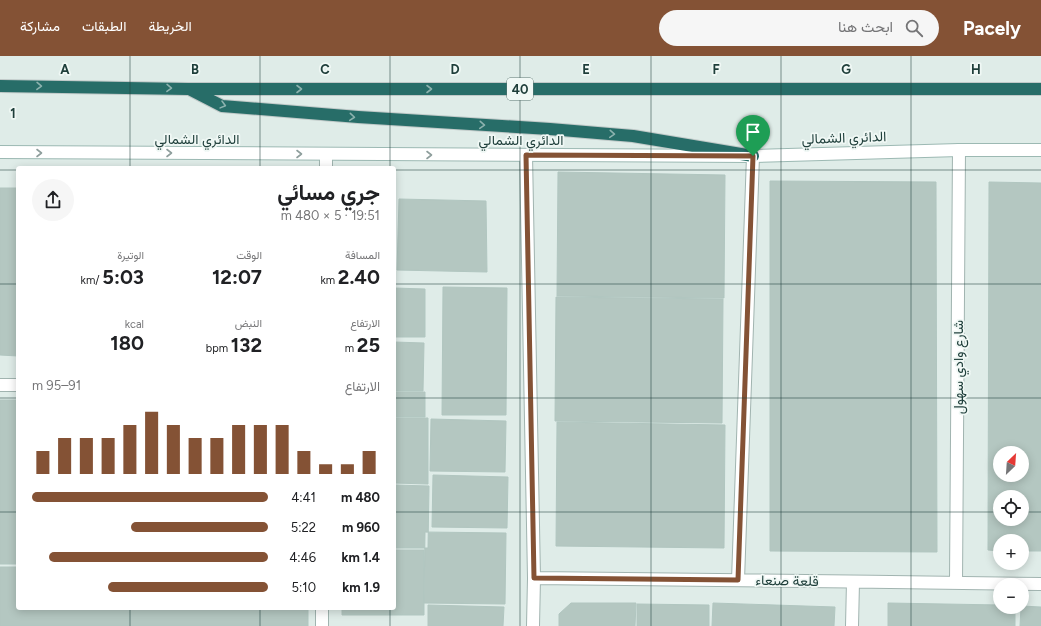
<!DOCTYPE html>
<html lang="ar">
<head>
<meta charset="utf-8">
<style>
	:root { --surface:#fff; --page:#f6f6f6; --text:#202124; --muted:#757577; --accent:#845235 }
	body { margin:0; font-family:Figtree,Vazirmatn,sans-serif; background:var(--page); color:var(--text); direction:rtl; height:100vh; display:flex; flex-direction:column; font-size:15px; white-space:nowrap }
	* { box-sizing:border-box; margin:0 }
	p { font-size:13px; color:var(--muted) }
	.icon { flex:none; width:22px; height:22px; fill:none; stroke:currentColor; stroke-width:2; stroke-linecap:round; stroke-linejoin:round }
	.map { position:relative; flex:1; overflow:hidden; direction:ltr }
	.sheet { position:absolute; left:16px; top:110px; width:380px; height:444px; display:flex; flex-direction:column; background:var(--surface); border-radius:4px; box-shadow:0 2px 10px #0003; direction:rtl }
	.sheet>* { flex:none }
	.needle { width:26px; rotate:25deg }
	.controls { position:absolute; left:993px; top:390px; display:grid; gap:8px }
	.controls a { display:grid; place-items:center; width:36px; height:36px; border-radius:50%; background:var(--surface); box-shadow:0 2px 10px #0003; font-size:20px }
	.pin { position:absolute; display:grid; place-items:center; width:34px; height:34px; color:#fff; margin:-41px -17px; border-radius:50% 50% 50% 0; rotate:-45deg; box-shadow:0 0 4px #0007 }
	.pin .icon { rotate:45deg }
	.round { display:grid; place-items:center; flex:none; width:42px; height:42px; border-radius:21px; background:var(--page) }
	.overview { display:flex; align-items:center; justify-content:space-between; height:68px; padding:0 16px }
	h1 { font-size:22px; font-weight:700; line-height:30px }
	.figures { display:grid; grid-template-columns:repeat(3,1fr); gap:6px; height:68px; padding:4px 16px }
	.figures div { display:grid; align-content:center }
	.figures b { font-size:20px; font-weight:700 }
	.figures small { font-size:11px; font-weight:400 }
	.figures p { font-size:11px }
	.chart { height:112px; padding:8px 16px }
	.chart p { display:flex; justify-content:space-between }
	.chart svg { width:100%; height:72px; margin-top:4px; stroke:var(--accent); stroke-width:6 }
	ul { padding:0 16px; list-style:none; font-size:13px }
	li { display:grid; grid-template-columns:64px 48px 1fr; align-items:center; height:30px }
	li i { height:10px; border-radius:5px; background:var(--accent) }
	header { display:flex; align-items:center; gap:24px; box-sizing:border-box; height:56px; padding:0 20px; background:var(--accent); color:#fff }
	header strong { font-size:19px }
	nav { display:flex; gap:22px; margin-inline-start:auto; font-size:14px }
	.search { width:280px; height:36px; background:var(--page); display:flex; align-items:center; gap:10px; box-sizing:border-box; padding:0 14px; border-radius:22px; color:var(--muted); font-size:15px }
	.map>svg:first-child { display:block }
	.building { fill:#b4c7c1; stroke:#b1c6c0; fill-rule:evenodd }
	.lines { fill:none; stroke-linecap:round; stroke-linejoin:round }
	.minor-casing { stroke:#a1b4b0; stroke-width:14 }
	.secondary-casing { stroke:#9cb9b3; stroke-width:14 }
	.motorway-casing { stroke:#c0c9c8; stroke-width:14 }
	.minor { stroke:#fff; stroke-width:12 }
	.secondary { stroke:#fff; stroke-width:12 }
	.motorway { stroke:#276d68; stroke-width:12 }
	.oneway { stroke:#8cb2ae }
	.oneway2 { stroke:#8e9e9c }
	.route-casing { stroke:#fff; stroke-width:8 }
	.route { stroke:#845235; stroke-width:5 }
	.grid { fill:none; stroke:#1e3e3a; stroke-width:1; stroke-opacity:0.55 }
	.labels { text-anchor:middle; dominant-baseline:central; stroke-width:3.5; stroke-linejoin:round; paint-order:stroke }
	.shield { fill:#f0f8f5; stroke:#5d7672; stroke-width:1 }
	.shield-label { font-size:13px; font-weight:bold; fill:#1e3e3a }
	.street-label { font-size:14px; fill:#1e3e3a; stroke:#f0f8f5 }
	.grid-label { font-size:13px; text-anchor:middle; font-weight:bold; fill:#1e3e3a; stroke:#f0f8f5; stroke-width:3.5; stroke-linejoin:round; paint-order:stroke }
</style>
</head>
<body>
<header>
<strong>Pacely</strong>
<div class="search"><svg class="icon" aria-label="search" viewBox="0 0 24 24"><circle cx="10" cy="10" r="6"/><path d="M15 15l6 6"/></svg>ابحث هنا</div>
<nav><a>الخريطة</a><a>الطبقات</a><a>مشاركة</a></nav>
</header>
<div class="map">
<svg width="1041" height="570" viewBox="0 0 1041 570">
	<rect width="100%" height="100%" fill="#dfece8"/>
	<path class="building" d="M558 116 725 119 724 242 557 240Z
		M770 125 936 126 937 496 770 495Z
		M989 126 1041 127V495H1022V485H1000V495L988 494ZM1000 397H1022V419H1000ZM1000 441H1022V463H1000Z
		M0 132H18V300L0 299Z
		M399 143 486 145 487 216 397 214Z
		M443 231 507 232 506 359H442Z
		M394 232 425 233V281H394Z
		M556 241 723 243 722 367 555 365Z
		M394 286 424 287 423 335H394Z
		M394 336H425V361H394Z
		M0 344H18V508H0Z
		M394 362H428V428L394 427Z
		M431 363 506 365 505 416 430 415Z
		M557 366 725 369 724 492 556 490Z
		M433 419 508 421 507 472 432 471Z
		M394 429 429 430 428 492H394Z
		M425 476 506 477 505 548 424 547Z
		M394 494H424V559H342V552H394Z
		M0 511H18V552H308V570H0Z
		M571 547H636L635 570H559V558Z
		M713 547 835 551 834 570H712Z
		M888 547 1000 549V551H1015V570H888Z
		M637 548 709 549V570H637Z
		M428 549 504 551 503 570H428Z
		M1022 550 1041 551V570H1020L1021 551Z"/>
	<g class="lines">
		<g class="minor-casing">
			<path id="minor" d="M526 99 534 522 533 570
				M326 112V98
				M0 329H18
				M534 522C703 523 872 526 1041 528
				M738 524 753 100
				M956 527 959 94
				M322 570V552
				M852 570 853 526"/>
		</g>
		<g class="secondary-casing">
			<path id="secondary" d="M0 96 753 100 959 94H1041"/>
		</g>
		<g class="motorway-casing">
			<path id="motorway" d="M0 30 188 33H1041
				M191 34 222 50 358 61 550 73 633 80 753 100"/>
		</g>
		<use href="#minor" class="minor"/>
		<use href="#secondary" class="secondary"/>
		<use href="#motorway" class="motorway"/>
	</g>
	<defs><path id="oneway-chevron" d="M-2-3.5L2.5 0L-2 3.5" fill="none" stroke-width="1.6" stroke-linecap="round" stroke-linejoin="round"/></defs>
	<g class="oneway">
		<use href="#oneway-chevron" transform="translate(39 30) rotate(1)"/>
		<use href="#oneway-chevron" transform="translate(169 32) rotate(1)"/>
		<use href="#oneway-chevron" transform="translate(299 33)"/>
		<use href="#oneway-chevron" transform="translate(429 33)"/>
		<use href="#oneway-chevron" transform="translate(223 49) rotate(15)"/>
		<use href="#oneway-chevron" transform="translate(352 61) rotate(5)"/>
		<use href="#oneway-chevron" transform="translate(482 69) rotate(4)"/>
		<use href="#oneway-chevron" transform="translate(612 78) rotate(4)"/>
	</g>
	<g class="oneway2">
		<use href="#oneway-chevron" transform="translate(39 97)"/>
		<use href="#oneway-chevron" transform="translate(169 97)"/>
		<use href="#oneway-chevron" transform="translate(299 98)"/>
		<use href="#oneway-chevron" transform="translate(429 99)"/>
	</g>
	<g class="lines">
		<g class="route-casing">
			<path id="route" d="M526 99 753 100 738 524 534 522Z"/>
		</g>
		<use href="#route" class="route"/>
	</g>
	<path class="grid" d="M130 0V112M260 0V112M390 0V112M520 0V570M651 0V570M781 0V570M911 0V570M0 114H18M394 114H1041M0 228H18M394 228H1041M0 342H18M394 342H1041M0 456H18M394 456H1000M1022 456H1041M130 552V570M260 552V570M390 552V570"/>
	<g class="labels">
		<rect class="shield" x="507" y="22" width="26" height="22" rx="3"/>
		<g class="shield-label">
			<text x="520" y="33">40</text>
		</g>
		<g class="street-label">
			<text transform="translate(844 82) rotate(-2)">الدائري الشمالي</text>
			<text x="197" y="83">الدائري الشمالي</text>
			<text x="521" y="84">الدائري الشمالي</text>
			<text transform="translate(958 311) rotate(-90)">شارع وادي سهول</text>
			<text transform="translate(787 525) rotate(1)">قلعة صنعاء</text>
		</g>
	</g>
	<g class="grid-label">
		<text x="65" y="18">A</text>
		<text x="195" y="18">B</text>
		<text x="325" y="18">C</text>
		<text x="455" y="18">D</text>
		<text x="586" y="18">E</text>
		<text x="716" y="18">F</text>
		<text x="846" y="18">G</text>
		<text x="976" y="18">H</text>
		<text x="13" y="62">1</text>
	</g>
</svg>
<div class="controls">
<a><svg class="needle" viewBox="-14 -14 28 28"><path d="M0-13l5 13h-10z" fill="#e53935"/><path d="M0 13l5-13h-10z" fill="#757577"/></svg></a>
<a><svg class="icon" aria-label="locate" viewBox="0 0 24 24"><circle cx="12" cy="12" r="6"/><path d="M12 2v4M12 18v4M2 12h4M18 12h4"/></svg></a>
<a>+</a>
<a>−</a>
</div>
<div class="pin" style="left:753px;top:100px;background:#1e9e55"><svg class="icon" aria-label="arrive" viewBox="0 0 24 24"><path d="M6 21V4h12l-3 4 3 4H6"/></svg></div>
<section class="sheet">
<div class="overview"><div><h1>جري مسائي</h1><p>19:51 · 5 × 480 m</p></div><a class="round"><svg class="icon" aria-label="share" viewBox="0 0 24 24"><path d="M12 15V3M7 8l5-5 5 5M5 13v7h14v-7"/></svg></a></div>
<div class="figures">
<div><p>المسافة</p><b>2.40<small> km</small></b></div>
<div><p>الوقت</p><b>12:07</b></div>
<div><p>الوتيرة</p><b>5:03<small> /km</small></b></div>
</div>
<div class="figures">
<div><p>الارتفاع</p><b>25<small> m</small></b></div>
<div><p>النبض</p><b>132<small> bpm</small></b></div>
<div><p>kcal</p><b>180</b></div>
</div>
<div class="chart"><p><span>الارتفاع</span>91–95 m</p>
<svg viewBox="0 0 160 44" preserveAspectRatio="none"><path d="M5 44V30M15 44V22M25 44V22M35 44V22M45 44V14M55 44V6M65 44V14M75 44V22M85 44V22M95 44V14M105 44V14M115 44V14M125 44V30M135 44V38M145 44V38M155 44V30"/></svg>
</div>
<ul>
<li><b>480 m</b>4:41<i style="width:100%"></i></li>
<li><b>960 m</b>5:22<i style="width:58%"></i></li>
<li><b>1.4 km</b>4:46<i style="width:93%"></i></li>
<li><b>1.9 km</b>5:10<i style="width:68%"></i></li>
</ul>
</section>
</div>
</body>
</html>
